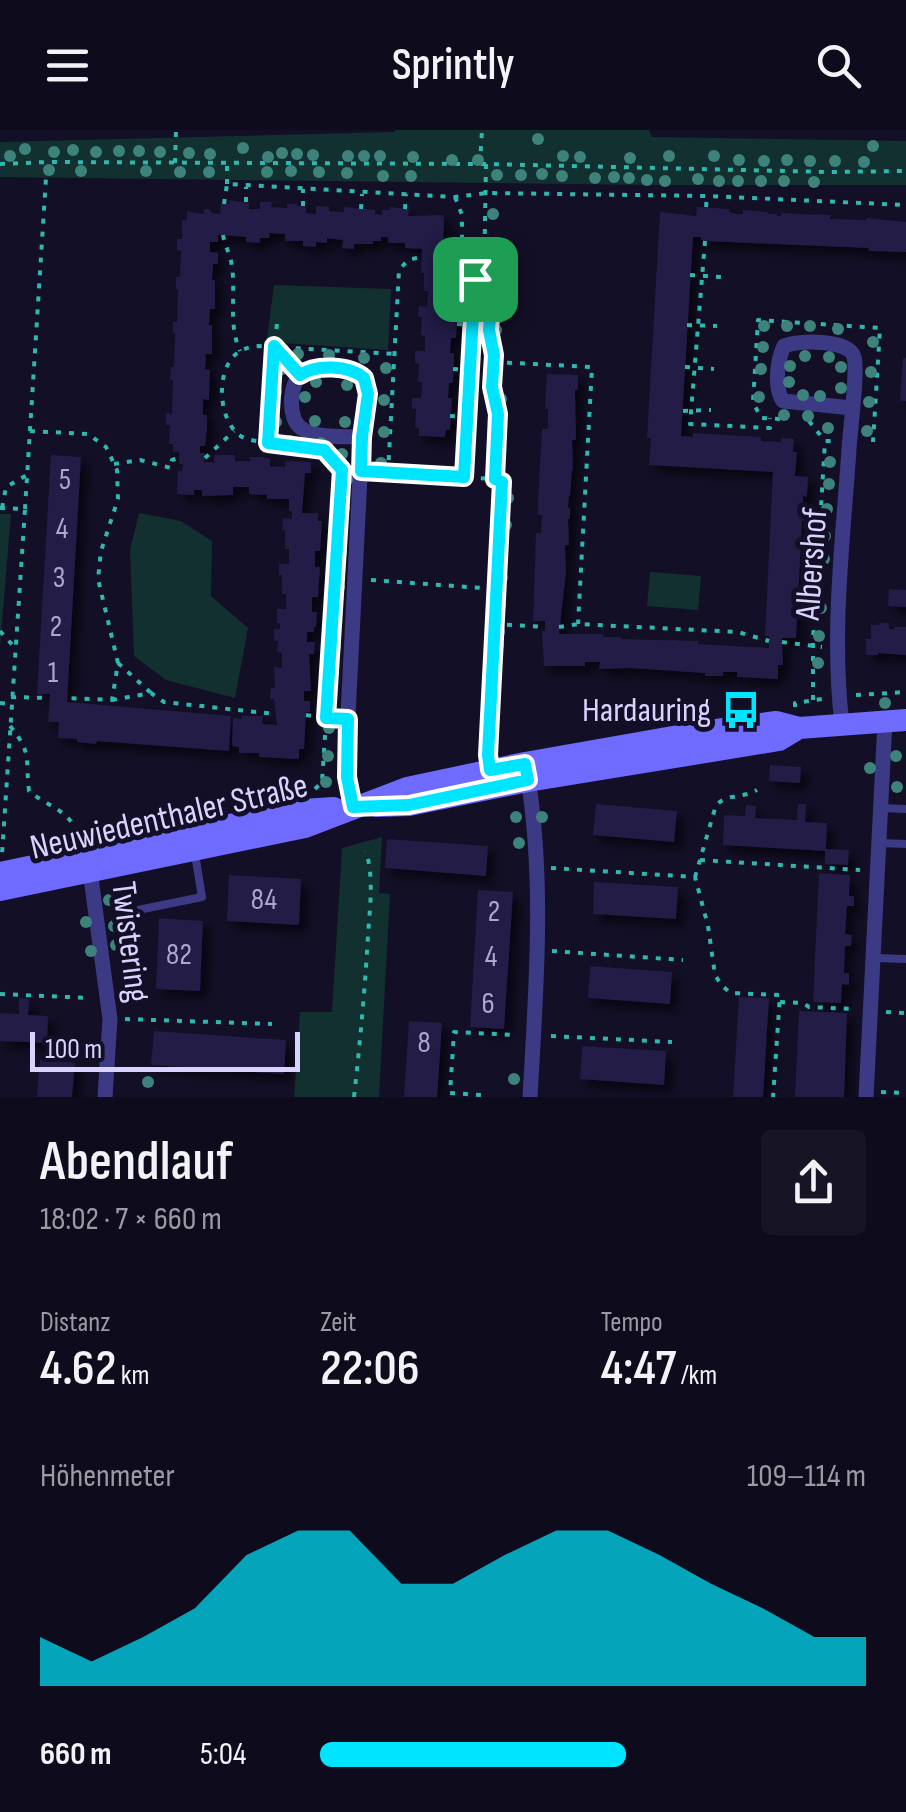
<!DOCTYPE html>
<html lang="de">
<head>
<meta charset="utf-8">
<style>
	:root { --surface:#0e0b1c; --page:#171425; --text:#f1f3f6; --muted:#9b9ba3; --accent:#00e5ff }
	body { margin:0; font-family:"Sofia Sans Condensed",sans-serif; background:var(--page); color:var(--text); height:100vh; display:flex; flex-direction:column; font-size:38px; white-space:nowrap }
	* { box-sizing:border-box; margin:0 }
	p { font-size:32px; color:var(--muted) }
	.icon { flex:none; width:55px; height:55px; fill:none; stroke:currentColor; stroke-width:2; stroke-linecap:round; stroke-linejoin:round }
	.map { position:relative; height:967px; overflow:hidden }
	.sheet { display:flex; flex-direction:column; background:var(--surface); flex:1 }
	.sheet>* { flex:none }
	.scale { position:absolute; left:30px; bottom:25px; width:270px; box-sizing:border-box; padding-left:10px; border:5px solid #d9d4ff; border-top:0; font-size:28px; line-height:35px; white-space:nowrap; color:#d9d4ff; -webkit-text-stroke:8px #130f26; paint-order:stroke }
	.pin { position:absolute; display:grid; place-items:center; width:85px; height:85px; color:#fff; margin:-42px; border-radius:20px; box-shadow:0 5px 15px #0006 }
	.round { display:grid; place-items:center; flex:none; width:105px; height:105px; border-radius:10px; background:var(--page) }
	.headline { display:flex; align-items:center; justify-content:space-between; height:170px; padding:0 40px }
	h1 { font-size:55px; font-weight:600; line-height:75px }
	.stats { display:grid; grid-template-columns:repeat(3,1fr); gap:15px; height:170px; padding:10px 40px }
	.stats div { display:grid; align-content:center }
	.stats b { font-size:50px; font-weight:600 }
	.stats small { font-size:28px; font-weight:400 }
	.stats p { font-size:28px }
	.chart { height:280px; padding:20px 40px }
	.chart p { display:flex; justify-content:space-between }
	.chart svg { width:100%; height:180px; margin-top:10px; fill:var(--accent); opacity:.7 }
	ul { padding:0 40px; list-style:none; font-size:32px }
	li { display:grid; grid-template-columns:160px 120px 1fr; align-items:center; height:75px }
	li i { height:25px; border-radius:12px; background:var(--accent) }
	header { display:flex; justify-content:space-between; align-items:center; height:130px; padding:0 40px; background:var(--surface); font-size:45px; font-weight:600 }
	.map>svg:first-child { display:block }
	.green { fill:#12302f }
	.building { fill:#241b47; filter:url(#shadow) }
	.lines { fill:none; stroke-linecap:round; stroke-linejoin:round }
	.path { stroke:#2fb8b0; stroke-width:4; stroke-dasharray:5 8; stroke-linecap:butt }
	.lane { stroke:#3d3a85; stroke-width:8 }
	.street { stroke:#3d3a85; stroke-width:15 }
	.secondary { stroke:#6f6bff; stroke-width:22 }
	.tree { fill:#3d827b }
	.route-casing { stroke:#fff; stroke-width:20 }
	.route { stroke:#00e5ff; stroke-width:12 }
	.labels { text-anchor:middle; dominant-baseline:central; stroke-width:10; stroke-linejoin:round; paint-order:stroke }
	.number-label { font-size:30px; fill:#aca6d1 }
	.street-label { font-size:35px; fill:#d9d4ff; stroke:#130f26 }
	.poi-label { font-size:35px; fill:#d9d4ff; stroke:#130f26; text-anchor:end }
</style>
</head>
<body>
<header><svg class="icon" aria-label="menu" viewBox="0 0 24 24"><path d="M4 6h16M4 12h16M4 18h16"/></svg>Sprintly<svg class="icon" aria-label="search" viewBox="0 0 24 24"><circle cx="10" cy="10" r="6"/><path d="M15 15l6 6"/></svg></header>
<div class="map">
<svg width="906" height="967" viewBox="0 0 906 967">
	<defs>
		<filter id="shadow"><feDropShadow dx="7" dy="7" stdDeviation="5" flood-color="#0009"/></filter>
	</defs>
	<rect width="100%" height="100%" fill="#130f26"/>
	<path class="green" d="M395 0H649L652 7 906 11V55H650L0 47V12L394 2Z
		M274 155 391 159 388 220 282 213 267 209Z
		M139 383 181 391 212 411 211 466 248 498 235 568 166 550 134 526 130 420Z
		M0 384H11L0 517Z
		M650 442 701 446 698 480 647 476Z
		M382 707 379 763 390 764 379 967H294L300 882H332L342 718Z"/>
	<path class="building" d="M229 70 249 73V79H260V72H272L271 77 287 78V74H297V76H306V83L316 84V76L329 77V81L344 82V77L375 80V84L382 85V80H390V77L409 79 408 86 444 85 443 124H457V133H460L458 163H454L453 177 458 178 456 208H451L450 223H454L453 253H449L448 268H452L450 300H446L445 307 419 306V298H415L416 279H412V268H421L422 252H418L419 234 415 233V221H425V206L421 205 422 187H418L419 176 427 177 428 161H424V143H421L422 119 405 118V113H388V107H381V111H373V114H354V119L342 118 343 110 327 108V113L316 112V117L303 116V111H285V104L270 103 269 108H260V113L246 112V107L218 105V112H210V122L218 123V134H213L212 150H215V179H210L209 195H212V224H206L205 239 210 240 209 270 203 269V285H207V298L205 316H200V323H205L204 332H214V325H235V331H250V327H262L270 329V336L285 337V331L311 332V343H305L302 383H318V391H322L320 421H315V437H320L318 467H312V482H317L316 497H314V502H307V512H315L314 524H309L311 561H304V571H310V582H306L304 619H299V629L259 627V623H239V617L232 616 233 588 242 589V586H263L262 594 277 595 274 569H270L271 558H275L274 537 282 538V523L277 522 278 511H274V499H280V493H277V479H286V464H282V445H279V434H289V419H285V400H282L283 388 292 389V381H289V369H267V365L249 364V357H233V365L202 366V360H194V365L177 364 178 341H182L183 334H179V322H173V314H169L170 295H166V283L172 284 173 250H170L171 237H174L175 203H173V192H177L178 159H176V147H180L181 121 177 120V109H182V90H187V81L204 84V79H209L212 83 220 84 221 73 229 74Z
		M697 77 730 79 729 82 739 84H743V80L768 82V84H777V86H781V83L800 84 831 85 830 89H833L867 90V88L906 92V122L868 121 869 118 705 111 701 110V107H693L681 306 693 307V303L761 307V311L781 312V308L794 309 793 322H797L795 346 808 347 807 367 803 366V372L806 373 805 391H802L796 508H782L783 535H778V549L737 547V542H723V546H705V543L630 538 599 539 600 532H585V536H544L542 501H545V491H533L536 403H541L542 385H538V370L542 299H548V279H545L547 244 578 245V260H575L576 310H572L573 340H572L570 366H569L568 378H570V389H568L569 415H565L566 442 559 504H603V507H621V509L698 511V514L769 518V506H765L773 342 649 335 651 308H647L660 82 696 86Z
		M903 228H906V271H900Z
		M51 325 81 327 67 572 231 586 229 621 97 611 96 614 77 612V609L58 608 59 592H48L50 564H37Z
		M889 459 906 460V477L888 476Z
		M879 493H889V499H894V497H906V525L878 523V525H866V509H871V495H879Z
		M770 635 801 637 800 653 769 651Z
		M596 674 677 681 674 712 593 705Z
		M798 674H806L805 692 827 693 826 719 849 720 848 735 825 734V721L723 715 724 685 745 686 746 675 756 676 755 688 797 690Z
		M387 709 488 716 486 746 385 738Z
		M819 743 850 745 849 766H854V776H847L845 804 852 805 851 816H845L844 843H849V855L842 854 841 873 813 872Z
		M229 745 301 749 299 795 227 791Z
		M594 752 678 757 676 789 593 784Z
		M478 760 513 762 504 899 470 897Z
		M159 788 203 791 200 861 156 859Z
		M590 836 672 842 670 874 588 868Z
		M739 867 769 868 763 967H733Z
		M19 868 29 869 28 885 48 886 47 913 0 911V883L19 884Z
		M799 881 847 883 844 967H795Z
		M409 891 442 893 437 967H404Z
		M154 901 286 910 284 944 151 935Z
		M582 916 666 921 664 955 580 949Z
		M40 930 75 933 72 967H37Z"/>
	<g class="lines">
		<path class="path" d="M175 33 176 0
			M0 34 47 32 486 34 828 42 906 41
			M480 34 482 0
			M486 34 484 148 491 175 489 199 494 225 493 257 498 284 495 349 502 352 488 622
			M227 54V34
			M455 67 462 85V110L475 146 464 347
			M246 72V57
			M224 74 227 54 455 67 487 63 707 66 906 75
			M303 76V59
			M706 77 707 66
			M361 79 362 64
			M405 79 406 64
			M223 105C225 116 231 126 232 137 236 166 228 194 240 221
			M705 111 690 294 770 298V288
			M690 145 721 147
			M459 148H484
			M277 194 274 216 289 234
			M457 194 473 195 490 187
			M687 195 717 196
			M274 216 269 313 299 317
			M494 232 592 237 578 494
			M685 237 714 239
			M453 239 469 240
			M683 281 711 280
			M450 286 468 287
			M780 289 761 288 753 272 758 190 880 198 873 312
			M809 291 825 311
			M30 301 88 304 106 317 117 340 118 369 101 421 98 449 118 533 112 570 67 568
			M269 313C259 311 246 311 238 304 218 287 216 241 236 224 243 218 250 217 259 216L394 224
			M327 324 343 340 342 343
			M205 328 234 301
			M114 334 140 330 171 338 172 330 179 328
			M377 342 493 349
			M388 343 399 140 408 130 421 127
			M0 378 25 379 2 724
			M2 378 6 357 27 345
			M25 379 47 32
			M371 450 496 459
			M494 494 545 497
			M559 497 578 494 738 502 769 511
			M0 501 16 519
			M782 512 822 517
			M118 533 151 563
			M856 565 906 562
			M11 567 50 568
			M112 570 151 563 164 572 275 584
			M813 570V510L825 311H835
			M0 573 11 574
			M795 577V573L822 569
			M306 585 326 588
			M10 596C33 624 25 629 29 661 46 676 73 681 77 706
			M315 659 322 652 340 378
			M700 730 860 740
			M551 738 695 747 708 796 715 845 722 856 731 863 780 865 773 967
			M695 747 716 675C729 663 740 669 757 660
			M552 821 683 830
			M0 864 90 868
			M780 872 803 873 809 877 854 879
			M886 882 906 883
			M125 889 272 894
			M551 906 672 912
			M881 962 906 963
			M481 965 450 963 454 902 517 905
			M354 967C360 913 365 859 368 805 370 776 374 748 366 721"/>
		<path class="lane" d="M882 678 906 679
			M881 713 906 714
			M133 781 202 767 195 724
			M874 828 906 829"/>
		<path class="street" d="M842 594C831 503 843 410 849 319 850 300 858 242 854 227 849 209 798 210 784 216 777 231 774 258 783 271L852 278
			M527 642C545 749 536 860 530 967
			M353 677 348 660 346 625 362 307C369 274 380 240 334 239 324 239 312 237 303 242 289 252 287 288 301 298 316 309 344 306 362 307
			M89 733 110 889 105 967
			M866 967 885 591"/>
		<path class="secondary" d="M376 676 409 675 528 651 779 610 799 598
			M0 743 302 680 334 678
			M0 760 305 697 407 658 525 633 701 602 776 592 799 598 906 590"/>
	</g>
	<g class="tree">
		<circle cx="538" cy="9" r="6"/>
		<circle cx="873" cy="16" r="6"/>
		<circle cx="243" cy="18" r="6"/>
		<circle cx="25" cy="19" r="6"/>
		<circle cx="73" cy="20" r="6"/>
		<circle cx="119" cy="21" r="6"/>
		<circle cx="139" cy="21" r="6"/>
		<circle cx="54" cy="22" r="6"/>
		<circle cx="96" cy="22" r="6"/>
		<circle cx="160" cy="22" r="6"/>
		<circle cx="189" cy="23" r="6"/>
		<circle cx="282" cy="23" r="6"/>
		<circle cx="210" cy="24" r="6"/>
		<circle cx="297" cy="24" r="6"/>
		<circle cx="313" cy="25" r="6"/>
		<circle cx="10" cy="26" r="6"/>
		<circle cx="348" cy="26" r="6"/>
		<circle cx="364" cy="26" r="6"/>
		<circle cx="380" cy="26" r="6"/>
		<circle cx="563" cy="26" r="6"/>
		<circle cx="669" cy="26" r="6"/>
		<circle cx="714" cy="26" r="6"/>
		<circle cx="268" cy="27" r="6"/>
		<circle cx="413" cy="27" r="6"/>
		<circle cx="580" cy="27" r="6"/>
		<circle cx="630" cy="28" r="6"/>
		<circle cx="452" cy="30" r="6"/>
		<circle cx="478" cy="30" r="6"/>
		<circle cx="739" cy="30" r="6"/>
		<circle cx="787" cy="30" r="6"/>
		<circle cx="764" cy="31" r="6"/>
		<circle cx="810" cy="31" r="6"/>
		<circle cx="835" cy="31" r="6"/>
		<circle cx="864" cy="32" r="6"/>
		<circle cx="49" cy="40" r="6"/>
		<circle cx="81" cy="41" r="6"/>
		<circle cx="146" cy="41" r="6"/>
		<circle cx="291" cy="41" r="6"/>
		<circle cx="180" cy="42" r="6"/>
		<circle cx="209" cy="42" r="6"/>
		<circle cx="267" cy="42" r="6"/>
		<circle cx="319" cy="42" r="6"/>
		<circle cx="347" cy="43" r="6"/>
		<circle cx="542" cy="44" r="6"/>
		<circle cx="497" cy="45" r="6"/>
		<circle cx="521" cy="45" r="6"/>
		<circle cx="383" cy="46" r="6"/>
		<circle cx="411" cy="46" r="6"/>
		<circle cx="562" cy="46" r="6"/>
		<circle cx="614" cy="47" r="6"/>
		<circle cx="595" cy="48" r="6"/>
		<circle cx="629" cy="48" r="6"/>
		<circle cx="698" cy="49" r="6"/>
		<circle cx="647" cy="50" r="6"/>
		<circle cx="665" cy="51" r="6"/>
		<circle cx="719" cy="51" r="6"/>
		<circle cx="738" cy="51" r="6"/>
		<circle cx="761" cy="51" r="6"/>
		<circle cx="784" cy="51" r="6"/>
		<circle cx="814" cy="52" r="6"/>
		<circle cx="493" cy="84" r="6"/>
		<circle cx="493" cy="114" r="6"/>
		<circle cx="493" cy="137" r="6"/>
		<circle cx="495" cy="171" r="6"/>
		<circle cx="499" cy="187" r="6"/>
		<circle cx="764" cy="196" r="6"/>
		<circle cx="787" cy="196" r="6"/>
		<circle cx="810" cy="196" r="6"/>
		<circle cx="838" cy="199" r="6"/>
		<circle cx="496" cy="200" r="6"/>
		<circle cx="873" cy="212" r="6"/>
		<circle cx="763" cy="217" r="6"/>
		<circle cx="298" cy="224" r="6"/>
		<circle cx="329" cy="225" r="6"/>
		<circle cx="805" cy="226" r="6"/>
		<circle cx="829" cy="227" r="6"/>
		<circle cx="364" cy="228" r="6"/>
		<circle cx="790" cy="236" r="6"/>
		<circle cx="841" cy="237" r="6"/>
		<circle cx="386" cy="238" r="6"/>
		<circle cx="282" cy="239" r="6"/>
		<circle cx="761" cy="239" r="6"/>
		<circle cx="871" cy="242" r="6"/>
		<circle cx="316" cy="252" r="6"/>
		<circle cx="789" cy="252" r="6"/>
		<circle cx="347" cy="255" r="6"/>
		<circle cx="841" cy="258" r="6"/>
		<circle cx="276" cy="262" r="6"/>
		<circle cx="803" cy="265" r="6"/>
		<circle cx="820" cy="266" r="6"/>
		<circle cx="305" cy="267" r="6"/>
		<circle cx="759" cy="267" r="6"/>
		<circle cx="501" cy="269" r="6"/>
		<circle cx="384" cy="270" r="6"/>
		<circle cx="869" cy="272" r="6"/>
		<circle cx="784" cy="285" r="6"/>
		<circle cx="808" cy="286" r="6"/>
		<circle cx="315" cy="291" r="6"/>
		<circle cx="276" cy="292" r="6"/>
		<circle cx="345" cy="292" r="6"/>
		<circle cx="828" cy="298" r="6"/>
		<circle cx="867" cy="301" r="6"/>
		<circle cx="384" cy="302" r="6"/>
		<circle cx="290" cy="311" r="6"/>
		<circle cx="321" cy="313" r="6"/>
		<circle cx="342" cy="324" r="6"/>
		<circle cx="830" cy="332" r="6"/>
		<circle cx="381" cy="333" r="6"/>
		<circle cx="347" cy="350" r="6"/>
		<circle cx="829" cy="354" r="6"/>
		<circle cx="508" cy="368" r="6"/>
		<circle cx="344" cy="378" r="6"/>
		<circle cx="827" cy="379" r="6"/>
		<circle cx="506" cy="395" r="6"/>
		<circle cx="825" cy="406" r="6"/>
		<circle cx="341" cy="422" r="6"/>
		<circle cx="824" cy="429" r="6"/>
		<circle cx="339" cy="440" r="6"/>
		<circle cx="502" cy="448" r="6"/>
		<circle cx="339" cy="457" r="6"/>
		<circle cx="500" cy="475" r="6"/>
		<circle cx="821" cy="478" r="6"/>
		<circle cx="336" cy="487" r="6"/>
		<circle cx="499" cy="502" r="6"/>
		<circle cx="819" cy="506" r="6"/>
		<circle cx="498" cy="515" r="6"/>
		<circle cx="335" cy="517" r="6"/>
		<circle cx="496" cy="528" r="6"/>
		<circle cx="818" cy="533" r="6"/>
		<circle cx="333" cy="544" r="6"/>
		<circle cx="495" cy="555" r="6"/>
		<circle cx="331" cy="571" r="6"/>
		<circle cx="885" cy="573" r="6"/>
		<circle cx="329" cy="598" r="6"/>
		<circle cx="328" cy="626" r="6"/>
		<circle cx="896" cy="626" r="6"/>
		<circle cx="870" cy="638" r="6"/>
		<circle cx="326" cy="652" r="6"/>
		<circle cx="897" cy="657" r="6"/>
		<circle cx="516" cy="687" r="6"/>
		<circle cx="542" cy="687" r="6"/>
		<circle cx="519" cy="713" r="6"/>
		<circle cx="109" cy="770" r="6"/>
		<circle cx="86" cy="792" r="6"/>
		<circle cx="114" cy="796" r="6"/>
		<circle cx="116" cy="815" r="6"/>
		<circle cx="91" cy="821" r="6"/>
		<circle cx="514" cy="949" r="6"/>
		<circle cx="148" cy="952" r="6"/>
	</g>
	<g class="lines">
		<g class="route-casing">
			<path id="route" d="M484 148 491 175 489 200 494 225 492 257 498 284 495 349 502 352 488 625 490 640 525 634 528 650 409 675 353 677 347 647 348 589 326 588 342 340 324 320 268 313 274 216 300 245C316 234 349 235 364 248L368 264 362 307 361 341 464 347 475 149Z"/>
		</g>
		<use href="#route" class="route"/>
	</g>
	<defs>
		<g id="bus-bare" transform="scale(3)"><path d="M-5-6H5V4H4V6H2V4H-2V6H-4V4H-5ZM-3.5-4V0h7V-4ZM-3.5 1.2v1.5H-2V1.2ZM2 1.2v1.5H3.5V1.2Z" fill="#00e5ff" stroke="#130f26" stroke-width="2.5" paint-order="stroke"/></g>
	</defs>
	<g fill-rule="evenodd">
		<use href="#bus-bare" x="741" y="580"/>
	</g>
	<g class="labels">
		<g class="number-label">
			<text x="65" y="350">5</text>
			<text x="62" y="399">4</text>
			<text x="59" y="448">3</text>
			<text x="56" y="497">2</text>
			<text x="53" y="543">1</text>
			<text x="264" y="770">84</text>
			<text x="494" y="782">2</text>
			<text x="179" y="825">82</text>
			<text x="491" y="827">4</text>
			<text x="488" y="874">6</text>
			<text x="424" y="913">8</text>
		</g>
		<g class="street-label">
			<text transform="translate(812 434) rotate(-86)">Albershof</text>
			<text transform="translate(169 687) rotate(-13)">Neuwiedenthaler Straße</text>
			<text transform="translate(130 812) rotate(83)">Twistering</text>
		</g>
		<g class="poi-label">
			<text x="711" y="580">Hardauring</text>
		</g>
	</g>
</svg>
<div class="scale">100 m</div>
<div class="pin" style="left:475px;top:149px;background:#1e9e55"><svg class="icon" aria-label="arrive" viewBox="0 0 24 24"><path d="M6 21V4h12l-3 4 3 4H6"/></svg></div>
</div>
<section class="sheet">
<div class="headline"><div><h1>Abendlauf</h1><p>18:02 · 7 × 660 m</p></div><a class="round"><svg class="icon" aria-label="share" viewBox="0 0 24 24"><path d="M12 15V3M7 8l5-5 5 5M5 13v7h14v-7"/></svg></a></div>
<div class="stats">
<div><p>Distanz</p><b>4.62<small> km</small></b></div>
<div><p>Zeit</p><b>22:06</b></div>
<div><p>Tempo</p><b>4:47<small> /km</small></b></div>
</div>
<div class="chart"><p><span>Höhenmeter</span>109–114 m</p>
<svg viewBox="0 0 160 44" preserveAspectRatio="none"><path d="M0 44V32L10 38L20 32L30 25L40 12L50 6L60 6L70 19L80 19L90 12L100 6L110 6L120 12L130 19L140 25L150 32L160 32V44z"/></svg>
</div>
<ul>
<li><b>660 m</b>5:04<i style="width:56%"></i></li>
</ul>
</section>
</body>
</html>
